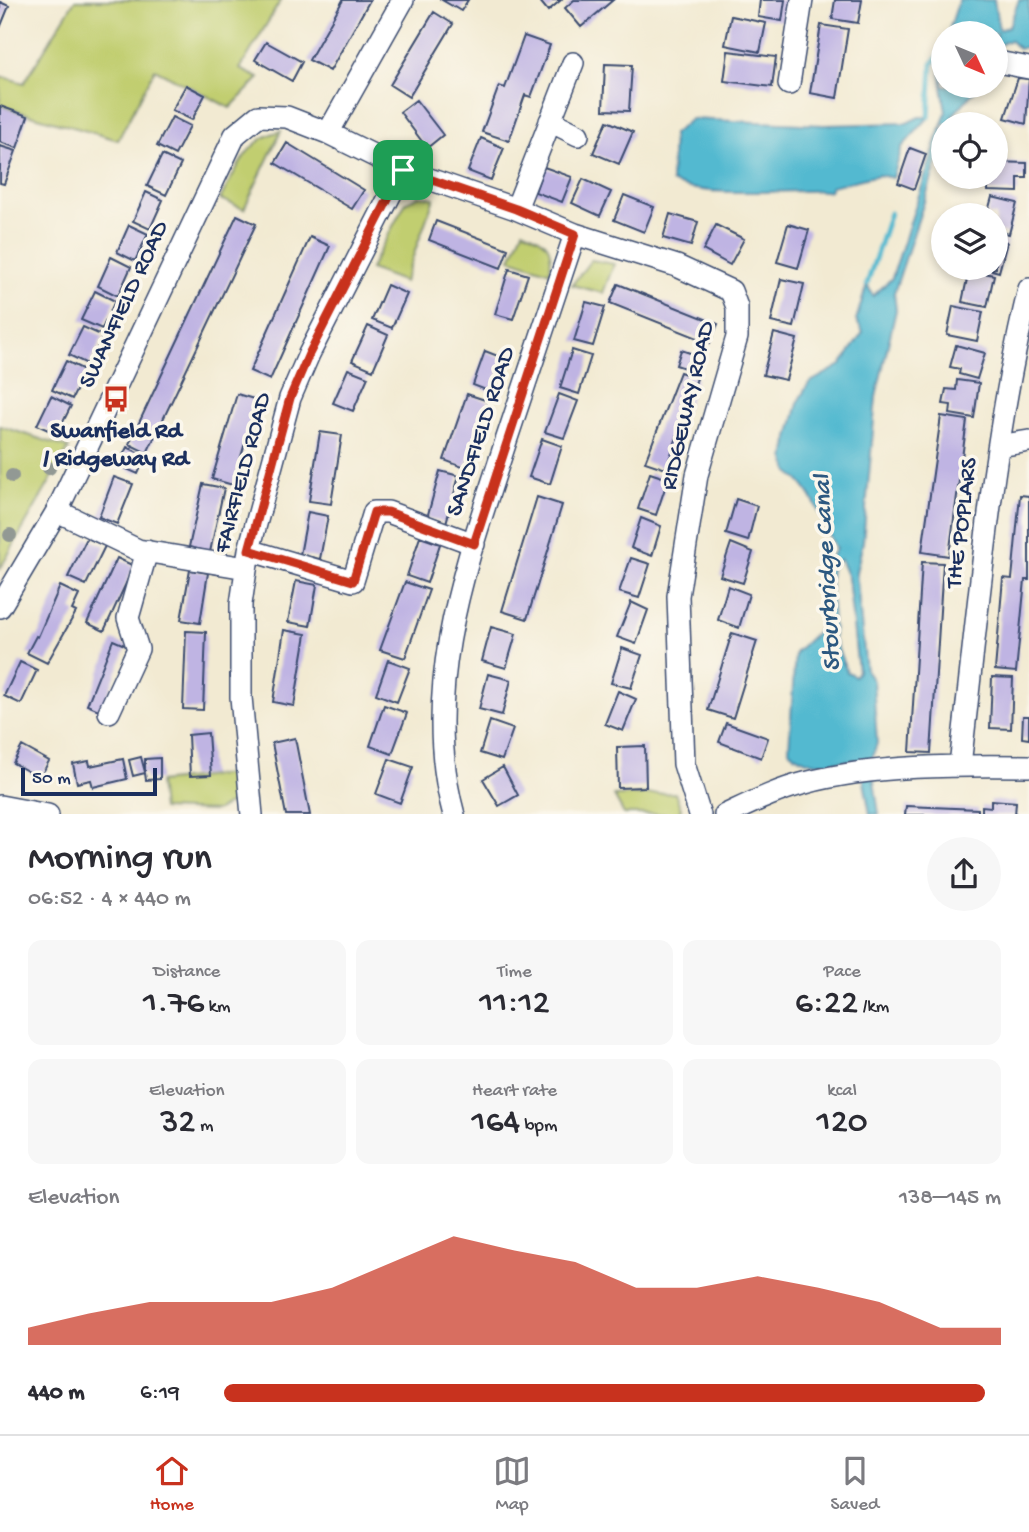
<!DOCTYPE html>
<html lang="en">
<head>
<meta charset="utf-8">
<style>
	:root { --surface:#fff; --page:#f7f7f7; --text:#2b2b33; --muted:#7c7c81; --line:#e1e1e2; --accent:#c8321e }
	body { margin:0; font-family:"Gochi Hand",sans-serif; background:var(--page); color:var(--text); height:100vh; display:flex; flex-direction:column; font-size:26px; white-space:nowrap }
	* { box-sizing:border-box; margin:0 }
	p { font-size:23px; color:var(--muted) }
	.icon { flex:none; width:38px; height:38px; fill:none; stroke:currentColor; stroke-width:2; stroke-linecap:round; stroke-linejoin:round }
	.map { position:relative; height:814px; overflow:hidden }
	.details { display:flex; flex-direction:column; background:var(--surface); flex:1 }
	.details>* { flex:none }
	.needle { width:46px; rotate:134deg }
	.tools { position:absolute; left:931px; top:21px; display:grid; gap:14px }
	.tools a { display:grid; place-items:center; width:77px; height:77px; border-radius:50%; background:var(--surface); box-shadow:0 4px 10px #0003; font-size:35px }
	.scale { position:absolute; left:21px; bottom:18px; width:136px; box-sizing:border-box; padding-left:7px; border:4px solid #1b2f5e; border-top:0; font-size:19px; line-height:24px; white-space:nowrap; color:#1b2f5e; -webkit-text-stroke:5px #fbf7ec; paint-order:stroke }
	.pin { position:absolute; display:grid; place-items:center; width:60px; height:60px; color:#fff; margin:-30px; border-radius:14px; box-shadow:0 4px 10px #0006 }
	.round { display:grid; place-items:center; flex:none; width:74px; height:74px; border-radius:37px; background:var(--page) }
	.head { display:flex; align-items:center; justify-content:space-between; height:119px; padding:0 28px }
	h1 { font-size:38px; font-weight:600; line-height:52px }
	.figures { display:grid; grid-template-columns:repeat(3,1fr); gap:10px; height:119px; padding:7px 28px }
	.figures div { display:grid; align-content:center; border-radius:14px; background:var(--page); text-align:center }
	.figures b { font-size:35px; font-weight:600 }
	.figures small { font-size:19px; font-weight:400 }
	.figures p { font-size:19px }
	.chart { height:196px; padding:14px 28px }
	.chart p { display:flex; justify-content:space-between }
	.chart svg { width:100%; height:126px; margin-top:7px; fill:var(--accent); opacity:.7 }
	ul { padding:0 28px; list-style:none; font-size:23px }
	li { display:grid; grid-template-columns:112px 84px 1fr; align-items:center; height:52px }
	li i { height:18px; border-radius:9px; background:var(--accent) }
	.menu { display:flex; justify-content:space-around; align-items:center; height:98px; border-top:2px solid var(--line); background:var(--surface); font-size:19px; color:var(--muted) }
	.menu a { display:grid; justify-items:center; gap:4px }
	.menu .on { color:var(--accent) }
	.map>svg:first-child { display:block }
	.green { fill:#c1ce70; stroke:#6e7e67; stroke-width:2 }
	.water { fill:#52b9d0; stroke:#367497; stroke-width:2; fill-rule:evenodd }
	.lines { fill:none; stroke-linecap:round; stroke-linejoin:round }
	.stream { stroke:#52b9d0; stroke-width:5 }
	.building { fill:#bfb4e3 }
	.minor-casing { stroke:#3b4b6f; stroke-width:24 }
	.minor { stroke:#fff; stroke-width:21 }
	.tree { fill:#929994 }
	.route-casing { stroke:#fff; stroke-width:14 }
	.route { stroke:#c8321e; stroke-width:9 }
	.labels { text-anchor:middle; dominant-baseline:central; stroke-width:7; stroke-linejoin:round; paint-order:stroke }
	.street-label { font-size:24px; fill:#1b2f5e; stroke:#fbf7ec }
	.poi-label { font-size:24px; font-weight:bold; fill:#1b2f5e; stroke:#fbf7ec }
	.water-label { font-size:26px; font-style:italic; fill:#2c5880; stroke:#fbf7ec }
</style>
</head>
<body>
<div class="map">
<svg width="1029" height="815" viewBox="0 0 1029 815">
	<rect width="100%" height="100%" fill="#fbf7ec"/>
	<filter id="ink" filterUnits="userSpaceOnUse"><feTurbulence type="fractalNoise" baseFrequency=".0143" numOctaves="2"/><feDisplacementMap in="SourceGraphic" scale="14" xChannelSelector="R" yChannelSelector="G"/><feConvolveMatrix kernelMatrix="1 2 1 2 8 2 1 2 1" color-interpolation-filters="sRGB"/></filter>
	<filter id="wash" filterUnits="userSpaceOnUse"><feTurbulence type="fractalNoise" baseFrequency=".00686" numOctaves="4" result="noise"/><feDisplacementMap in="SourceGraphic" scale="28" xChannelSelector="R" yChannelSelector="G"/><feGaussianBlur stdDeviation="1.57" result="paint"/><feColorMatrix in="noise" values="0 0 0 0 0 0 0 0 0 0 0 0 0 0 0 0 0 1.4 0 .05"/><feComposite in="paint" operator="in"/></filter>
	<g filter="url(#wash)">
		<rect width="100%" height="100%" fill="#f2ead2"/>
		<path class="green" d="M75 0H281L240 69 259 78 230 108 155 69 118 140 0 106V76L24 83Z
			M281 131 244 209 220 199C237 170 246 139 281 131Z
			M420 196 434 198 404 282 370 269 406 202Z
			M523 230C548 242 553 244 550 272L511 259Z
			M591 260 614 264 603 293 572 285Z
			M0 426 69 448 0 569Z
			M230 774 232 802 216 811 162 809 159 782Z
			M675 793 681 809 678 814H624L614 796Z"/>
		<path class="water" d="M959 0H994L999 30 1009 26 1019 0H1029V46L1019 49 1010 40 999 45 996 57V33H948Z
			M943 47V86H979L953 115 950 124H943V144L894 293 896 310 876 397 863 542 856 572 866 670 873 681 877 743 871 761 879 814H870L860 760C834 759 812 772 789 750L795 653 825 624 821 571 836 549C822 523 814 489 789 472L785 459 788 441 799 400 809 383 841 365 863 332 856 320 867 284 873 296 892 278 946 112 940 73ZM840 559 848 578 858 671 855 676 847 672 834 639 830 577 831 568Z
			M919 117H929L902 147 893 178 879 175 831 186 829 191C786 189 707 199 671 182L673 134 691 119 824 125 907 123Z"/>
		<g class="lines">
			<path class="stream" d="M929 117 932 64 940 55
				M867 284 890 213"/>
		</g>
		<g id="blocks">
			<path class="building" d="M343 0H370L330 71 309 60Z
				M442 0H468L461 11Z
				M539 0H561L548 11Z
				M574 0H613L581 27 565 8Z
				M760 0H785L782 21 758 17Z
				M835 0H862L858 23 832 19Z
				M0 2 9 6 0 28Z
				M434 12 453 24 409 97 390 85Z
				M731 16 766 23 760 52 725 45Z
				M821 25 848 29 837 98 810 93Z
				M524 36 550 45 531 97 525 95 509 141 482 132 499 86 505 88Z
				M266 42 302 62 292 81 255 60Z
				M728 51 776 57 772 87 724 81Z
				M605 64 632 65 629 111 603 110Z
				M1018 78 1029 79 1026 124 1005 118Z
				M186 85 205 95 192 120 172 110Z
				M416 100 443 135 427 148 400 112Z
				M0 106 28 116 17 148 0 142Z
				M172 117 190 126 175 155 157 146Z
				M607 121 633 132 619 164 593 153Z
				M481 138 504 148 491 180 468 171Z
				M287 143 364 190 352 209 275 163Z
				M0 146 16 151 4 184 0 183Z
				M910 148 926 154 914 189 898 183Z
				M162 155 181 164 166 195 147 186Z
				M996 162 1027 163V178H1018V192L988 191V177H996Z
				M544 167 572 177 562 202 535 192Z
				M583 179 611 192 600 216 572 203Z
				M146 192 163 200 150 229 133 221Z
				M624 195 654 207 644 232 614 220Z
				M992 197 1017 203 1009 234 996 231V215H987Z
				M670 214 698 222 691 246 663 238Z
				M237 215 256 224 147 453 129 444Z
				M436 221 508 249 501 268 429 240Z
				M788 224 809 230 798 268 777 262Z
				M129 225 148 234 135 261 117 252Z
				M716 225 744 239 730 265 703 250Z
				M310 237 330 246 270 380 250 371Z
				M996 239 1007 242 999 272 988 269 996 268Z
				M111 257 131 267 118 296 98 286Z
				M509 269 528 275 513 319 495 314Z
				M969 270 994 275 987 307 962 302Z
				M781 279 804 284 794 327 771 322Z
				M618 284 718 324 710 343 610 303Z
				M387 285 407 294 392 328 372 320Z
				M95 291 115 301 102 329 81 320Z
				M586 302 605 307 593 346 574 341Z
				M953 306 983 312 977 341 947 335Z
				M368 326 388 335 373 370 352 361Z
				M83 327 103 336 89 365 69 355Z
				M774 333 797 339 786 380 763 375Z
				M956 345 985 353 977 379 959 374 960 369 950 367Z
				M572 350 591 356 579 394 560 388Z
				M681 350 696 355 691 370 676 365Z
				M485 351 503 358 491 392 473 385Z
				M66 361 86 371 72 399 52 390Z
				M348 369 368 377 353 411 333 403Z
				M680 372 697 378 666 469 645 462Z
				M957 380 979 383 974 418 950 414 951 405 943 404 946 389 956 390Z
				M237 394 257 400 233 485 212 479Z
				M467 394 488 401 465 468 444 460Z
				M559 394 578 401 564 438 545 432Z
				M51 396 71 406 57 434 37 425Z
				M941 416 967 420 949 556 922 552Z
				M320 432 342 435 331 504 309 501Z
				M542 439 562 446 550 484 529 477Z
				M127 447 146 456 138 474 118 465Z
				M440 471 459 476 446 523 427 518Z
				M650 473 668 479 656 515 638 509Z
				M114 477 133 484 117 524 99 517Z
				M203 484 224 488 210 552 189 547Z
				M1020 495 1029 496V580H1025L1016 672 995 670 1003 578 1012 579Z
				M537 497 562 505 527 619 502 611Z
				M736 499 757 506 748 541 726 534Z
				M308 512 328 516 320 559 300 555Z
				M641 518 661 526 652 556 631 548Z
				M420 537 440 544 427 583 407 576Z
				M87 538 105 546 86 585 68 577Z
				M731 543 753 552 743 583 720 576Z
				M117 558 134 566 104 631 87 623Z
				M631 558 650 564 639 598 619 592Z
				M922 562 943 563 931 753 910 752Z
				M190 570 208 573 200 623 181 620Z
				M296 581 317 585 310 626 288 622Z
				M405 582 429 590 405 658 380 650Z
				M60 586 79 595 72 610 76 612 47 663 27 653 36 636 38 637Z
				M728 586 749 594 739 628 718 620Z
				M631 602 648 610 636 644 617 637Z
				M491 627 516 634 506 668 482 661Z
				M284 630 306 634 294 706 273 702Z
				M186 631 206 632 203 710 183 709Z
				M732 633 757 641 733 718 708 710Z
				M113 640 127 646 101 711 87 705Z
				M622 648 642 655 631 688 611 683Z
				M388 660 410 668 397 702 376 694Z
				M20 662 37 670 21 704 4 696Z
				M488 674 511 680 502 715 479 709Z
				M992 677 1013 678 1011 729 990 728Z
				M618 691 636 699 623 731 605 724Z
				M384 705 407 713 392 754 370 746Z
				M1023 716H1029V739L1022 738Z
				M490 721 513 729 502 760 480 753Z
				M726 723 768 738 761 758 719 742Z
				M208 733 211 775 190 776 188 735Z
				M295 738 310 815H286L272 743Z
				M22 746 49 761 40 778 13 763Z
				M645 746 646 787 618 788 617 747Z
				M141 757 145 772V759L160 758V779L146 780 145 773 133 776 129 760Z
				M123 759 127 779 93 787 91 780 77 783 73 764 89 761 90 766Z
				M389 759 413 767 400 803 376 794Z
				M503 767 518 795 499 806 483 779Z
				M991 800 1016 802 1015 815H982V806L991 807Z
				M906 806 978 809V815H905Z"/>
		</g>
	</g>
	<g filter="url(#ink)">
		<use href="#blocks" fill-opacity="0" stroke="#3b4b6f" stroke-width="2"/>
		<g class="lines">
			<g class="minor-casing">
				<path id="minor" d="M1003 63 1029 68
					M789 84 802 0
					M550 121 578 135
					M328 133 403 0
					M516 209 573 63
					M999 446 1029 441
					M57 511 138 550 246 568
					M249 550 353 581 374 512H388L474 544
					M0 607 57 511 235 135 258 116 287 117 328 133 403 170 516 209 575 234 677 266 731 291 737 307V337L697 475 678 596 684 764 700 815
					M109 712 138 649 128 618 147 551
					M960 765C979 606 991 444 1029 289
					M0 806 48 815
					M252 815 241 697V604L249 550 290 398 309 354 403 170
					M454 815C419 688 467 561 506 441 529 372 552 303 575 234
					M725 815C751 803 777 790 805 783 871 765 961 765 1029 766"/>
			</g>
			<use href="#minor" class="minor"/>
		</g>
		<g class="tree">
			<circle cx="49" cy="468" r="7"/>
			<circle cx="12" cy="476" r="7"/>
			<circle cx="10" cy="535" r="7"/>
		</g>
	</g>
	<g class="lines" filter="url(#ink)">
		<g class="route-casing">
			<path id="route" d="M403 170 516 209 575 234 474 544 388 512H374L353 581 249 550 290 398 309 354Z"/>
		</g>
		<use href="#route" class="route"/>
	</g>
	<defs>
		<g id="bus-bare" transform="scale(2.1)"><path d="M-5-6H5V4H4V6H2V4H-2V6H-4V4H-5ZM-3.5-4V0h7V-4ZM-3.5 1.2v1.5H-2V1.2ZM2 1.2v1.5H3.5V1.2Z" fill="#c8321e" stroke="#fbf7ec" stroke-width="2.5" paint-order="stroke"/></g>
	</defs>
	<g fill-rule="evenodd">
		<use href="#bus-bare" x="116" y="399"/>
	</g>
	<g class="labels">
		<g class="street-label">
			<text transform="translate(125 305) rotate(-65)">SWANFIELD ROAD</text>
			<text transform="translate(689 406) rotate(-77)">RIDGEWAY ROAD</text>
			<text transform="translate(482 432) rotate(-72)">SANDFIELD ROAD</text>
			<text transform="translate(244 473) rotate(-75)">FAIRFIELD ROAD</text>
			<text transform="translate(963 523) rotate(-83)">THE POPLARS</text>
		</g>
		<g class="poi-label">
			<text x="116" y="432">Swanfield Rd<tspan x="116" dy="28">/ Ridgeway Rd</tspan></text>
		</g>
		<g class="water-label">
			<text transform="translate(829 573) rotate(-93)">Stourbridge Canal</text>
		</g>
	</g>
</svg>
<div class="tools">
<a><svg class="needle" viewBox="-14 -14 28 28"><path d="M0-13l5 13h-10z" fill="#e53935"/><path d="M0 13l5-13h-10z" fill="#7c7c81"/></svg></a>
<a><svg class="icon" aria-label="locate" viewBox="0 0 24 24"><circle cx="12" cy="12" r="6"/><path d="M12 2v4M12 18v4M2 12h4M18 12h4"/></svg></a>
<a><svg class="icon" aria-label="layers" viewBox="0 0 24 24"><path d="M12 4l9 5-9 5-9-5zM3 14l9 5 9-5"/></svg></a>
</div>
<div class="scale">50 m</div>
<div class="pin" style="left:403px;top:170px;background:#1e9e55"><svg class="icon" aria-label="arrive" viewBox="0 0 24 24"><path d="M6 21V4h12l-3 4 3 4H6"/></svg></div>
</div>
<section class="details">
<div class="head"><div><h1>Morning run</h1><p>06:52 · 4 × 440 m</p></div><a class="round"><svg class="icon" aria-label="share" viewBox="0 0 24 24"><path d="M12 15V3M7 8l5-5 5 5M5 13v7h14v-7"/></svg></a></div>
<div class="figures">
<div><p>Distance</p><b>1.76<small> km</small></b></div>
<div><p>Time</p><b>11:12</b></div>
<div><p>Pace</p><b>6:22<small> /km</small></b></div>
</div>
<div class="figures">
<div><p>Elevation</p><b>32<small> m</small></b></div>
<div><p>Heart rate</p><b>164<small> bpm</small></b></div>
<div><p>kcal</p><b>120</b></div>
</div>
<div class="chart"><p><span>Elevation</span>138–145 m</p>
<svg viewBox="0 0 160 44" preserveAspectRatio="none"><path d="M0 44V38L10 33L20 29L30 29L40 29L50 24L60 15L70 6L80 11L90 15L100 24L110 24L120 20L130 24L140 29L150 38L160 38V44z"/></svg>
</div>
<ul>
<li><b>440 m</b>6:19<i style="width:98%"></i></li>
</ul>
</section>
<nav class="menu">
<a class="on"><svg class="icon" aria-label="home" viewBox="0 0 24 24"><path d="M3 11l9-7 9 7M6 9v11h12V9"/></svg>Home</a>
<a><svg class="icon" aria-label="map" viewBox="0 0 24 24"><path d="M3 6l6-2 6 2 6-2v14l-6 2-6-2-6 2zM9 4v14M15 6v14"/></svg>Map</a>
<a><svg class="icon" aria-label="saved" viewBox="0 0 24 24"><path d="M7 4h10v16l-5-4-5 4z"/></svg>Saved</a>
</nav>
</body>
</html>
